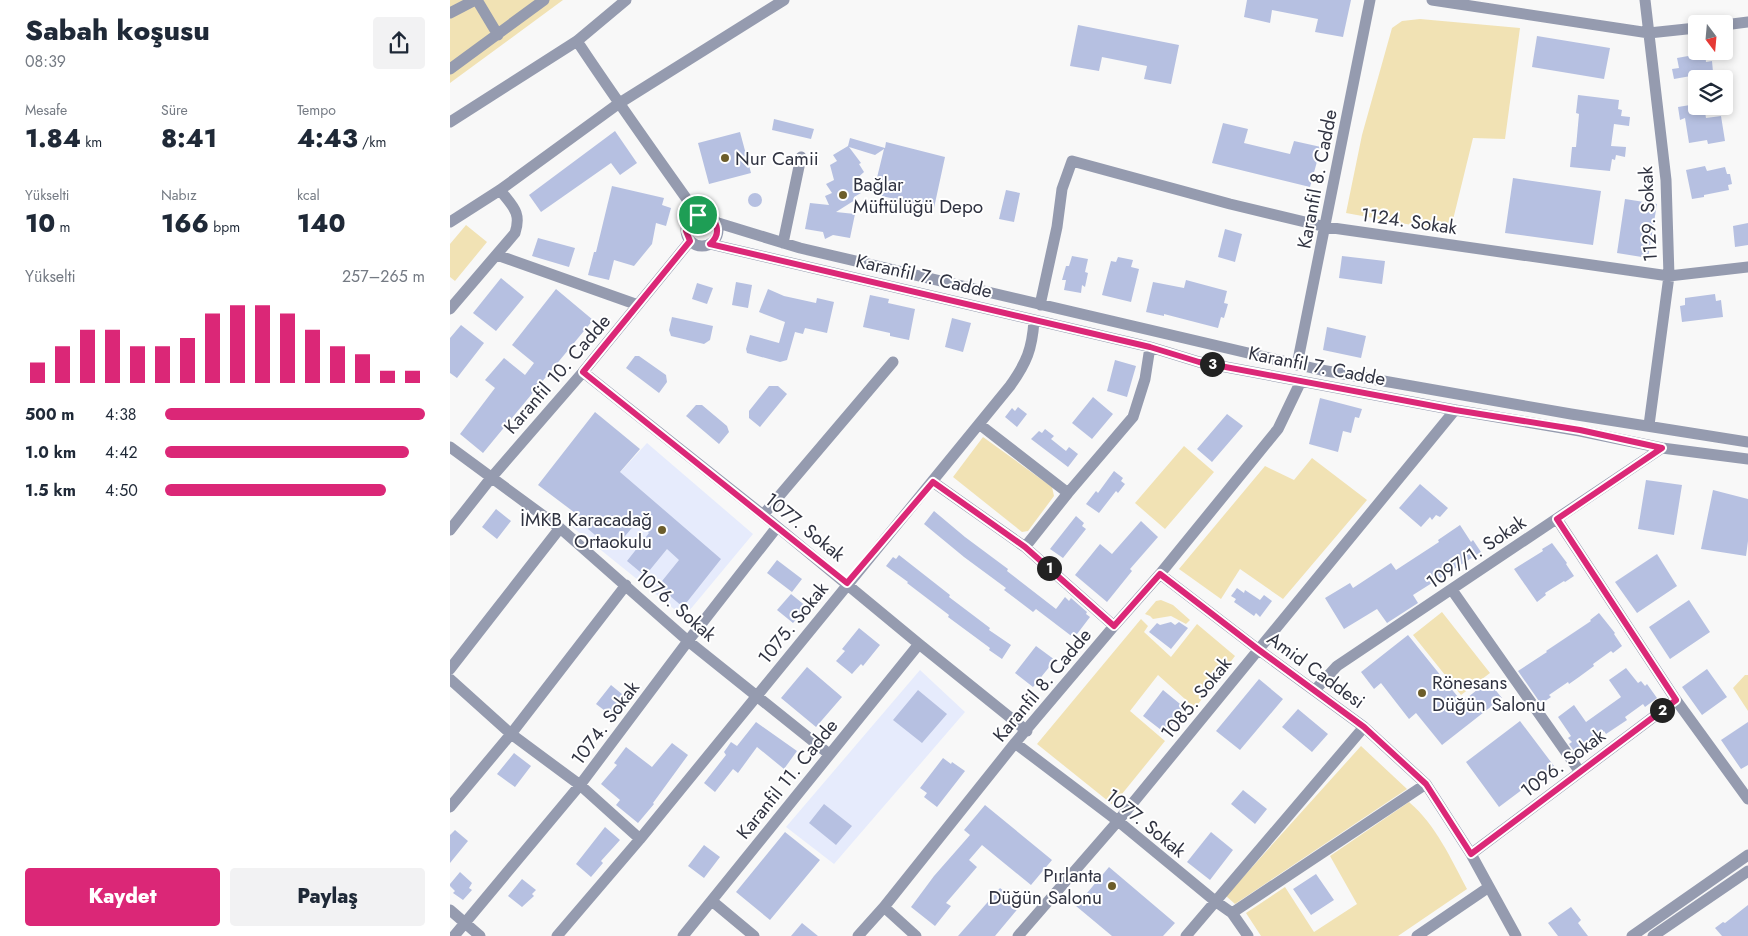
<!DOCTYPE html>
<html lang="tr">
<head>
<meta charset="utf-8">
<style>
	:root { --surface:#fff; --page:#f2f2f3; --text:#1f2937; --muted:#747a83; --accent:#db2777 }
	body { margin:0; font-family:Jost,sans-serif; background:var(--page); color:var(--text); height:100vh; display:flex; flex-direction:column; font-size:19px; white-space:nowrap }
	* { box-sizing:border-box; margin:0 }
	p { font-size:16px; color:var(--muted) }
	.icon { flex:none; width:28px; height:28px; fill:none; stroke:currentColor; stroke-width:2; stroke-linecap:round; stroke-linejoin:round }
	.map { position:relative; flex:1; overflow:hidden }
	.side { display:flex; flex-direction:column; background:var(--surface); width:450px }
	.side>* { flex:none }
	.needle { width:32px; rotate:164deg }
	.tools { position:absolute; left:1238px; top:15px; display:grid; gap:10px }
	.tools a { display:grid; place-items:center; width:45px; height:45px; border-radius:5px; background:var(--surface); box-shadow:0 2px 8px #0003; font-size:25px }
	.pin { position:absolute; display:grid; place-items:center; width:42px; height:42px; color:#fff; margin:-21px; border:2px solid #fff; border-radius:50%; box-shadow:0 1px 5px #0007 }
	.km { position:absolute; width:25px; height:25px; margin:-12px; border-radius:50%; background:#222; color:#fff; font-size:14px; line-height:25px; text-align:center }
	.round { display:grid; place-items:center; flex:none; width:52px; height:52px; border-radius:5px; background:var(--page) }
	.head { display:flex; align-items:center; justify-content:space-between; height:85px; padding:0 25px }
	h1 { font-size:28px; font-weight:800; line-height:38px }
	.figures { display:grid; grid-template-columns:repeat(3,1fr); gap:8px; height:85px; padding:5px 25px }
	.figures div { display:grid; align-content:center }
	.figures b { font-size:25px; font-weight:800 }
	.figures small { font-size:14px; font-weight:400 }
	.figures p { font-size:14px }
	.chart { height:140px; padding:10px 25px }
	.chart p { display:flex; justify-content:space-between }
	.chart svg { width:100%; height:90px; margin-top:5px; stroke:var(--accent); stroke-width:6 }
	.action { display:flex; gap:10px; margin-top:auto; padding:10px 25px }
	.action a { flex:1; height:58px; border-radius:5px; background:var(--accent); color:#fff; font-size:20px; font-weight:800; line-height:58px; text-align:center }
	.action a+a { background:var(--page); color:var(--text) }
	ul { padding:0 25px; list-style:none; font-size:16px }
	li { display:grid; grid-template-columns:80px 60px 1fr; align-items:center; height:38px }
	li i { height:12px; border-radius:6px; background:var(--accent) }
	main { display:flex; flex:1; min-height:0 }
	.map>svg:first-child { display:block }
	.built { fill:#e6ebfc }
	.green { fill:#f1e2b4 }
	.building { fill:#b6c0e1 }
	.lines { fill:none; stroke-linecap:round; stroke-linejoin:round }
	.minor { stroke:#959baf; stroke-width:11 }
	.route-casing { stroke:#fff; stroke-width:10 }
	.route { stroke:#db2777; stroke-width:6 }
	.poi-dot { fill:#6c5d2a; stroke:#fff; stroke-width:2 }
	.labels { text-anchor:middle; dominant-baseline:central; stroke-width:4; stroke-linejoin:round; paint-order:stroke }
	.poi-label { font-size:19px; fill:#303341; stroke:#fff; text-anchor:start }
	.street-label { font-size:19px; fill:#303341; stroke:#fff }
</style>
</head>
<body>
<main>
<section class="side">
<div class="head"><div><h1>Sabah koşusu</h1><p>08:39</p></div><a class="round"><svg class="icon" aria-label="share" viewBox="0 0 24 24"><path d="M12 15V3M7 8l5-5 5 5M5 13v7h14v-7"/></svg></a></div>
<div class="figures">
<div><p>Mesafe</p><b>1.84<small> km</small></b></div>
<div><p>Süre</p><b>8:41</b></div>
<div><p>Tempo</p><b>4:43<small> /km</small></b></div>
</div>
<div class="figures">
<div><p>Yükselti</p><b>10<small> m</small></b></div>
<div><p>Nabız</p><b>166<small> bpm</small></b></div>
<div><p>kcal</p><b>140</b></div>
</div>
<div class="chart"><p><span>Yükselti</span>257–265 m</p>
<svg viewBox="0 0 160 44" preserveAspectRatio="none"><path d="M5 44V34M15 44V26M25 44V18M35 44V18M45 44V26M55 44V26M65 44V22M75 44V10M85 44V6M95 44V6M105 44V10M115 44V18M125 44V26M135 44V30M145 44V38M155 44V38"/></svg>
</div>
<ul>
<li><b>500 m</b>4:38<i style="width:100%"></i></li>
<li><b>1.0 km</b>4:42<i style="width:94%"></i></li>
<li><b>1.5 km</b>4:50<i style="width:85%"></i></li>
</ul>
<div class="action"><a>Kaydet</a><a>Paylaş</a></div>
</section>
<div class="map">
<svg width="1298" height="936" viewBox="0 0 1298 936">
	<rect width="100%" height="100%" fill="#f8f8f8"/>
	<path class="built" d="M197 443 303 534 234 617 121 526Z
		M470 670 515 712 384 864 336 827Z"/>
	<path class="green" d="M0 0H113L0 83Z
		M970 19 1070 28 1055 139 1023 138 1000 232 896 213 912 135 942 28 952 21Z
		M16 225 37 242 5 281 0 277V244Z
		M533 437 602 487 604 496 578 531 572 532 503 477Z
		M734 446 764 472 715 529 685 503Z
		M862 458 917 500 833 599 790 569 771 599 729 569 815 466 844 480Z
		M711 600 723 605 740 620 736 624 721 616 703 619 700 616 695 614 706 601Z
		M992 612 1040 673 1011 695 963 635Z
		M691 619 698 626 694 632 721 657 747 624 785 656 745 708 708 675 680 711 715 741 663 805 587 744Z
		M1295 675H1298V711L1283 688Z
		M911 746 957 789 785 904 776 896Z
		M959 802C986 825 1001 859 1017 889L948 936H811L796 913 835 887 864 932 907 904 880 856Z"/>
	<path class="building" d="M797 0H901L893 37 865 32 868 19 822 10 820 23 794 17Z
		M628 25 729 45 721 84 694 79 697 66 652 57 649 71 620 66Z
		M1087 36 1160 48 1154 79 1082 67Z
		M1255 53 1256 62 1262 61 1263 72 1224 79 1222 69 1229 68 1227 58Z
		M1128 95 1169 100 1168 109 1172 110 1171 116 1180 117 1179 126 1164 124 1161 146 1176 147 1175 157 1166 155 1165 160 1162 159 1160 171 1120 167 1122 147H1126L1129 114 1126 113Z
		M1246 104V106H1254L1256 118 1271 116 1275 141 1258 144 1257 140 1239 143 1235 118 1230 120 1228 107Z
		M324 119 364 129 361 139 322 130Z
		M773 123 798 129 794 143 840 154 844 141 871 147 860 187 762 163Z
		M165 131 187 163 170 175 161 163 91 212 79 195Z
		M290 132 301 173 259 184 248 143Z
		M400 138 435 148 436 142 495 157 484 208 423 194 434 149 425 155 399 147 411 163 409 164 414 172 403 182 411 193 404 197 405 200 386 212 405 214 400 238 383 235 375 239 373 232 355 229 360 203 379 205 375 196 382 193 376 184 384 180 380 165 387 161 383 155 398 146Z
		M1255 166 1257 171 1275 167 1277 174H1280L1282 184 1278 185 1279 190 1254 195V197L1242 199 1236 170Z
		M1063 178 1151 191 1143 245 1055 233Z
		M162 186 214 198 212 205 221 208 216 226 206 223 202 244 184 266 164 260 159 280 138 275 144 252H146Z
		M556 190 570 193 564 222 549 219Z
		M298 200a7 7 0 1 1 14 0a7 7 0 1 1-14 0Z
		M1175 199 1207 204 1198 258 1167 253Z
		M1298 223V245L1285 247 1283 226Z
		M775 229 792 234 785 262 768 257Z
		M88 238 125 248 119 267 82 256Z
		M622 256 638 259 635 272 638 273 635 287 632 285 631 293 614 290 616 280H612L616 266H619Z
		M892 256 935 261 932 284 889 278Z
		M668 257 683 260 681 267 689 269 681 302 652 295 661 261 666 262Z
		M51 278 74 297 46 331 23 313Z
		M736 280 777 291 774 303 778 304 774 318 771 317 768 328 714 314V316L696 312 703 282 734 288Z
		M286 282 302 285 298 308 282 305Z
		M247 283 263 288 257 304 242 299Z
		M106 289 143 320 33 453 10 434 45 388 35 380 54 358 75 375 84 363 62 345Z
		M318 289 334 296 366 303 367 298 384 302 377 333 355 328 353 334 345 332 337 360 330 362 297 353 296 349 300 335 329 343 335 322 309 312Z
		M1265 294 1266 301 1271 300 1273 317 1232 322 1230 306 1235 305V298Z
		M420 295 439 299 438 303 465 309 459 340 440 336V333L413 327Z
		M222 317 263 326 260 340 254 344 221 336 219 330Z
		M502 318 521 323 513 352 495 347Z
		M11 325 34 343 7 378 0 373V338Z
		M877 327 916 336 911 358 873 350Z
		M185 356H189L216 375 217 382 209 393 176 368Z
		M665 360 686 366 677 397 657 391Z
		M319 386H328L337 394 310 427 299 418V411Z
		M643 397 663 414 642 439 622 423Z
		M870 398 912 409 909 418 905 417 901 433 893 431 888 452 859 444Z
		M246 405H252L277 426 279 432 269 444 236 416Z
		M568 407 577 414 567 427 555 417 562 408 565 411Z
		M145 412 190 449 170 472 271 559 233 607 208 586 229 560 217 549 195 576 177 561 199 533 187 522 163 550 138 529 141 525 88 485Z
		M777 414 793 426 762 462 747 449Z
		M595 429 604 436 601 439 616 451 619 447 628 454 618 467 581 439 589 431 592 433Z
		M664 471 673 478 671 481 675 484 668 493 666 491 649 513 636 504 646 491 648 493Z
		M1196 480 1232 485 1224 535 1188 529Z
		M970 484 998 508 990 517 986 515 982 520 980 517 971 527 949 508Z
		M1263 490 1298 499V541L1296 556 1251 549Z
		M46 509 61 521 47 539 32 527Z
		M484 511 515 537 558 569 557 571 606 609 615 597 619 601 621 598 637 612 636 614 640 617 624 638 586 609 583 612 554 590 556 588 514 557 474 524Z
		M626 516 634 523 632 526 636 529 613 558 600 549Z
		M691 521 708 537 680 569 682 571 657 602 625 575 650 544 662 554Z
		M1010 525 1021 542 1023 540 1031 552 963 595 968 603 937 623 927 609 894 629 875 598 900 583 903 588 941 563 946 570 989 542 988 540Z
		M1102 543 1117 563 1116 564 1124 576 1115 582 1114 581 1095 593 1096 595 1087 602 1064 569 1093 551 1092 549Z
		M1207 554 1227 586 1187 613 1165 582Z
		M449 555 500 595 499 597 540 628 539 630 561 645 552 659 539 650 540 648 498 617 499 615 457 583 458 582 436 566 443 557 446 559Z
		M327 560 352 579 342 592 317 573Z
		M787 588 794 593 795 590 810 600 814 595 822 601 810 617 806 613 804 616 784 602 786 599 781 596Z
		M341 594 357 607 343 623 327 610Z
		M1239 600 1260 632 1220 659 1199 627Z
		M1149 613 1165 633 1164 634 1172 646 1163 653 1161 651 1143 664 1144 666 1129 677 1119 684 1118 682 1099 695 1101 697 1091 704 1068 671 1097 652 1096 651 1141 621 1140 620Z
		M721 622 725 625 729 622 738 628 721 649 699 632 707 623 710 625Z
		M409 628 430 645 413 666 411 664 402 674 386 661 395 651 392 649Z
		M958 635 1012 702 1038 681 1052 698 992 745 966 713 959 719 931 683 924 689 911 672Z
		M586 646 605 660 583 687 565 673Z
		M357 667 392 697 366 727 331 698Z
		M1176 668 1188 683 1191 681 1195 686 1197 684 1207 698 1195 707 1193 704 1175 717 1177 720 1156 734 1154 731 1135 745 1137 748 1127 755 1119 744 1122 742 1118 738 1121 736 1108 717 1124 705 1136 722 1171 697 1159 680Z
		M1257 669 1277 697 1252 715 1232 687Z
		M809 679 833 699 790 750 766 731Z
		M161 685 178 699 163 717 146 704Z
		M468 690 497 714 472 743 443 720Z
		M713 690 735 708 715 733 693 716Z
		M848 709 878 734 862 752 832 727Z
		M1070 721 1104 766 1049 807 1016 762Z
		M306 722 347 751 334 769 307 747 288 773 283 769 265 792 254 783 276 755 274 752 281 742 287 746Z
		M1298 722V765L1291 769 1271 740Z
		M222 743 238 755 203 803 204 804 188 823 166 805 170 800 151 784 167 765 164 763 176 747 202 767Z
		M64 753 81 766 65 787 47 774Z
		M493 758 501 764 502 762 515 771 487 807 474 797 477 793 470 788Z
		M793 790 817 809 805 824 781 804Z
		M374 804 402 826 386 845 359 823Z
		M535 805 602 860 581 885 532 845 519 860 527 867 496 903 501 906 485 926 461 907 484 876 520 835 514 830Z
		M155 827 170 840 151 861 153 863 141 877 126 864Z
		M5 830 18 841 0 863V835Z
		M335 832 370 860 320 920 286 892Z
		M761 832 783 850 760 880 737 862Z
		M254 845 270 857 254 878 238 866Z
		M659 867 725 923 713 936H662L626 906Z
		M10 872 22 883 19 888 22 890 13 900 3 893 5 891 0 886V884Z
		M866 874 884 900 861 915 843 889Z
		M72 879 86 890 82 894 84 896 72 907 58 896Z
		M550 888 571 905 545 936H508Z
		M1298 905V936H1272L1265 928 1273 922 1275 923Z
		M1121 907 1131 920 1128 923 1138 936H1108L1098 923Z
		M352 923 368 936H341Z"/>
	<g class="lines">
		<path class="minor" d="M27 0 48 35
			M982 0 1199 33 1246 28
			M1195 0 1216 180 1219 276 1199 425
			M0 13 25 0
			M1274 25 1298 22
			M127 41C166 100 207 157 248 215
			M0 69 94 0
			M0 122 127 41 176 0
			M236 230a16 16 0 1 1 32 0a16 16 0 1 1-32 0Z
			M0 222 50 190 168 104 334 0
			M265 222 350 248 871 370 1121 414 1298 442
			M333 243 351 157
			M260 244 700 347 749 362 1005 410 1130 431 1212 448 1298 459
			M47 255 188 305
			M590 305 607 227 612 189 622 161 780 204 876 227 1219 276 1298 267
			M0 309 65 233C72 212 62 206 50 190
			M847 365 920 0
			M133 372 313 515 469 644 577 731
			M529 424 618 493
			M0 447 110 528 238 641 379 754
			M483 482 575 547 664 626
			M313 515 443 362
			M1107 519 1226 700 1298 799
			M0 530 41 478 133 372 240 241
			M575 547 618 493 683 417 695 379 700 347
			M710 574 809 650 914 727 976 784 1021 854 1066 936
			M1002 590 1130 772
			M0 669 110 528
			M0 679 61 734 130 785 190 839
			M865 690 887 666 1212 448
			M565 743 668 821 765 901 782 913 798 936
			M0 807 61 734 176 585
			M1021 854 1226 700
			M262 901 304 936
			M434 907 466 936
			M0 910 30 936
			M782 913 976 784
			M4 936 130 785 238 641 327 527
			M107 936 190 839 560 386C577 362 582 349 584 321
			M233 936 469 644
			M408 936 434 907 565 743 664 626 710 574 828 429 851 381
			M568 936 668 821 1005 410
			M736 936 914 727
			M967 936 1039 887
			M1182 936 1298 855
			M1203 936 1298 871"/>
	</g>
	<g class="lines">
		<g class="route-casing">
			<path id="route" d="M253 214C268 218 272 234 260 244L700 347 749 362 1005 410 1130 430 1212 448 1107 519 1226 700 1021 854 976 784 914 727 809 650 710 574 664 626 575 547 483 482 397 583 133 372 240 241 236 231C237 221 243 215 253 214Z"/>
		</g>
		<use href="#route" class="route"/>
	</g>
	<g class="poi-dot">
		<circle cx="275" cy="158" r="5"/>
		<circle cx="393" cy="195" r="5"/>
		<circle cx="212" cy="530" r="5"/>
		<circle cx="972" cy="693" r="5"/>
		<circle cx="662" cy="886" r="5"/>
	</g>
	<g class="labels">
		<g class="poi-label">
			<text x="285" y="158">Nur Camii</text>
			<text x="403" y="184">Bağlar<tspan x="403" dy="22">Müftülüğü Depo</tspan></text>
			<text x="202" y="519" text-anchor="end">İMKB Karacadağ<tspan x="202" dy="22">Ortaokulu</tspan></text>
			<text x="982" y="682">Rönesans<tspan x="982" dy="22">Düğün Salonu</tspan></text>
			<text x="652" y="875" text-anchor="end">Pırlanta<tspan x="652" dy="22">Düğün Salonu</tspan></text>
		</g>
		<g class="street-label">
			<text transform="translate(867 179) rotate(-79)">Karanfil 8. Cadde</text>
			<text transform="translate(1198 214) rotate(-93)">1129. Sokak</text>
			<text transform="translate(959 221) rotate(8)">1124. Sokak</text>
			<text transform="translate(474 276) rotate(13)">Karanfil 7. Cadde</text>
			<text transform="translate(867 366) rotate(11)">Karanfil 7. Cadde</text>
			<text transform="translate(107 374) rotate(-49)">Karanfil 10. Cadde</text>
			<text transform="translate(355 527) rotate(39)">1077. Sokak</text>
			<text transform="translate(1026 552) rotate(-34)">1097/1. Sokak</text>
			<text transform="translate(226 605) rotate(41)">1076. Sokak</text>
			<text transform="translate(343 623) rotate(-51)">1075. Sokak</text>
			<text transform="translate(866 670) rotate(36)">Amid Caddesi</text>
			<text transform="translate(592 685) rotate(-50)">Karanfil 8. Cadde</text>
			<text transform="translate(746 698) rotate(-51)">1085. Sokak</text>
			<text transform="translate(155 723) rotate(-53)">1074. Sokak</text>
			<text transform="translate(1113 763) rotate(-37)">1096. Sokak</text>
			<text transform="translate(337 779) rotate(-51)">Karanfil 11. Cadde</text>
			<text transform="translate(696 823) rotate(39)">1077. Sokak</text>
		</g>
	</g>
</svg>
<div class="tools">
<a><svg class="needle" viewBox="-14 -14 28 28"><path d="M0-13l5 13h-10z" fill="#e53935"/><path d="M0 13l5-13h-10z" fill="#747a83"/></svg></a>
<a><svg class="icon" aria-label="layers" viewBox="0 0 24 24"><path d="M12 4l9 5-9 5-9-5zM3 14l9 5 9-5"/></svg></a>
</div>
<div class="pin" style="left:248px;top:215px;background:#1e9e55"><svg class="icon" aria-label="arrive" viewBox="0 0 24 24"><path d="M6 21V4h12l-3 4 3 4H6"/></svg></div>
<b class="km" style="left:599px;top:568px">1</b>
<b class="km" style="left:1212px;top:710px">2</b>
<b class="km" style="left:762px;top:364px">3</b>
</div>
</main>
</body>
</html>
